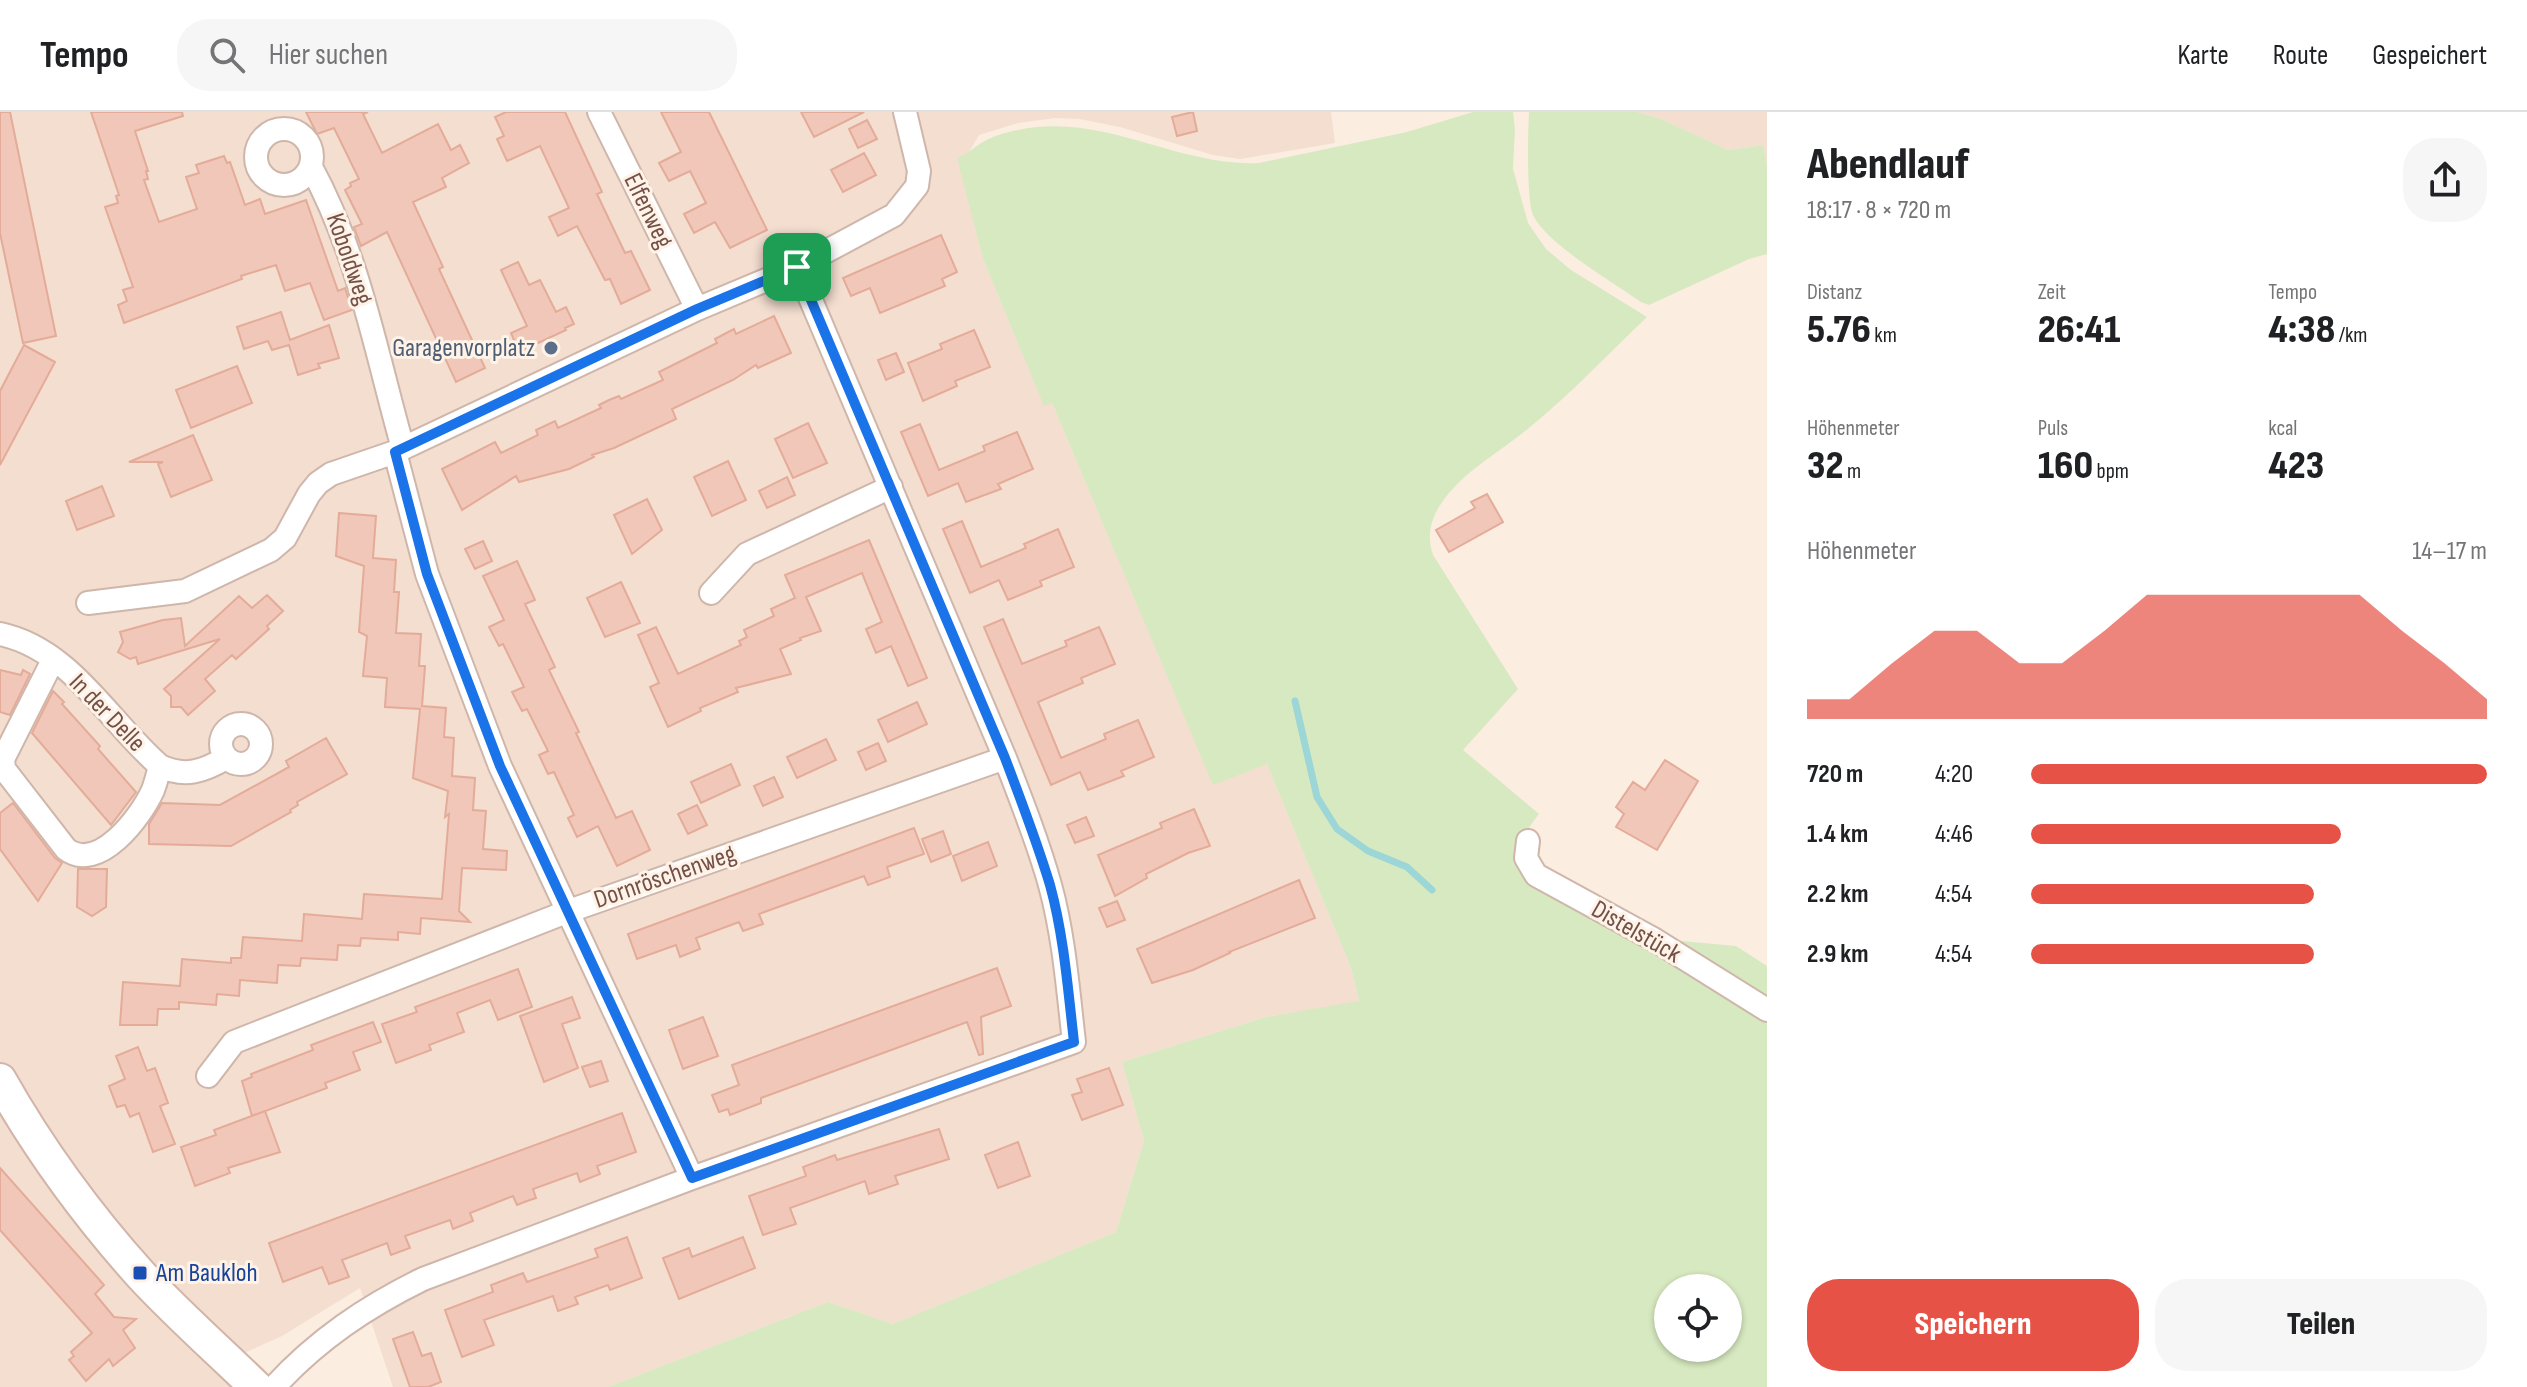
<!DOCTYPE html>
<html lang="de">
<head>
<meta charset="utf-8">
<style>
	:root { --surface:#fff; --page:#f6f6f6; --text:#202124; --muted:#757577; --line:#e0e0e0; --accent:#e65246 }
	body { margin:0; font-family:"Sofia Sans Condensed",sans-serif; background:var(--page); color:var(--text); height:100vh; display:flex; flex-direction:column; font-size:30px; white-space:nowrap }
	* { box-sizing:border-box; margin:0 }
	p { font-size:26px; color:var(--muted) }
	.icon { flex:none; width:44px; height:44px; fill:none; stroke:currentColor; stroke-width:2; stroke-linecap:round; stroke-linejoin:round }
	.map { position:relative; flex:1; overflow:hidden }
	.details { display:flex; flex-direction:column; background:var(--surface); width:760px }
	.details>* { flex:none }
	.controls { position:absolute; left:1654px; top:1162px; display:grid; gap:16px }
	.controls a { display:grid; place-items:center; width:88px; height:88px; border-radius:50%; background:var(--surface); box-shadow:0 2px 6px #0004; font-size:40px }
	.pin { position:absolute; display:grid; place-items:center; width:68px; height:68px; color:#fff; margin:-34px; border-radius:16px; box-shadow:0 4px 12px #0006 }
	.round { display:grid; place-items:center; flex:none; width:84px; height:84px; border-radius:32px; background:var(--page) }
	.headline { display:flex; align-items:center; justify-content:space-between; height:136px; padding:0 40px }
	h1 { font-size:44px; font-weight:800; line-height:60px }
	.figures { display:grid; grid-template-columns:repeat(3,1fr); gap:12px; height:136px; padding:8px 40px }
	.figures div { display:grid; align-content:center }
	.figures b { font-size:40px; font-weight:800 }
	.figures small { font-size:22px; font-weight:400 }
	.figures p { font-size:22px }
	.chart { height:224px; padding:16px 40px }
	.chart p { display:flex; justify-content:space-between }
	.chart svg { width:100%; height:144px; margin-top:8px; fill:var(--accent); opacity:.7 }
	.button { display:flex; gap:16px; margin-top:auto; padding:16px 40px }
	.button a { flex:1; height:92px; border-radius:32px; background:var(--accent); color:#fff; font-size:32px; font-weight:800; line-height:92px; text-align:center }
	.button a+a { background:var(--page); color:var(--text) }
	ul { padding:0 40px; list-style:none; font-size:26px }
	li { display:grid; grid-template-columns:128px 96px 1fr; align-items:center; height:60px }
	li i { height:20px; border-radius:10px; background:var(--accent) }
	header { display:flex; align-items:center; gap:48px; box-sizing:border-box; height:112px; padding:0 40px; background:var(--surface); border-bottom:2px solid var(--line) }
	header strong { font-size:38px }
	nav { display:flex; gap:44px; margin-inline-start:auto; font-size:28px }
	.search { width:560px; height:72px; background:var(--page); display:flex; align-items:center; gap:20px; box-sizing:border-box; padding:0 28px; border-radius:32px; color:var(--muted); font-size:30px }
	main { display:flex; flex:1; min-height:0 }
	.map>svg:first-child { display:block }
	.residential { fill:#f3ded0 }
	.green { fill:#d7e9c0; fill-rule:evenodd }
	.lines { fill:none; stroke-linecap:round; stroke-linejoin:round }
	.stream { stroke:#9cd6d7; stroke-width:7 }
	.building { fill:#f1c7b9; stroke:#e4ab99; stroke-width:2 }
	.street-casing { stroke:#cfb6ab; stroke-width:26 }
	.secondary-casing { stroke:#d2b4a8; stroke-width:36 }
	.street { stroke:#fff; stroke-width:22 }
	.secondary { stroke:#fff; stroke-width:32 }
	.route-casing { stroke:#fff; stroke-width:16 }
	.route { stroke:#1a73e8; stroke-width:10 }
	.service-dot { fill:#5c6f8a; stroke:#fff2e7; stroke-width:3 }
	.transit-dot { fill:#1a4fb4; stroke:#fff2e7; stroke-width:3 }
	.labels { text-anchor:middle; dominant-baseline:central; stroke-width:6; stroke-linejoin:round; paint-order:stroke }
	.street-label { font-size:26px; fill:#735148; stroke:#fff2e7 }
	.service-label { font-size:26px; fill:#4e5e75; stroke:#fff2e7; text-anchor:end }
	.transit-label { font-size:26px; fill:#164399; stroke:#fff2e7; text-anchor:start }
</style>
</head>
<body>
<header>
<strong>Tempo</strong>
<div class="search"><svg class="icon" aria-label="search" viewBox="0 0 24 24"><circle cx="10" cy="10" r="6"/><path d="M15 15l6 6"/></svg>Hier suchen</div>
<nav><a>Karte</a><a>Route</a><a>Gespeichert</a></nav>
</header>
<main>
<div class="map">
<svg width="1767" height="1275" viewBox="0 0 1767 1275">
	<rect width="100%" height="100%" fill="#fcede1"/>
	<path class="residential" d="M0 0H1331L1335 31 1240 47 1213 43 1120 15 1080 7 1055 6 1018 11 979 23 967 43 958 47 983 147 1044 293 1052 291 1213 672 1267 652 1351 856 1359 890 1266 905 1122 950 1144 1029 1116 1120 893 1212 828 1190 608 1275H393L360 1176 282 1224 215 1254 235 1275H0Z
		M1637 0H1767V52L1763 33 1728 38 1661 7Z"/>
	<path class="green" d="M1473 0H1513L1515 18 1513 57 1528 111 1546 137 1571 158 1647 205C1608 242 1571 282 1530 315 1503 338 1472 354 1449 381 1433 400 1425 420 1433 443L1518 577 1463 638 1539 702C1528 715 1522 726 1521 743L1629 824 1736 834 1767 854V1275H608L828 1190 893 1212 1116 1120 1144 1029 1122 950 1266 905 1359 889 1351 856 1267 652 1213 673 1052 291 1044 294 983 147 957 46C968 42 974 35 983 30 993 24 1007 20 1018 18 1105 0 1176 55 1259 51L1407 20ZM1668 1176H1728V1236H1668Z
		M1529 0H1637L1661 7 1728 38 1763 33 1767 52V142L1749 147 1649 193 1641 190C1614 171 1549 133 1534 105 1526 92 1528 19 1529 0Z"/>
	<g class="lines">
		<path class="stream" d="M1295 589 1317 685 1337 717 1368 739 1407 755 1432 778"/>
	</g>
	<path class="building" d="M0 0H10L56 224 23 231 0 121Z
		M91 0H182L183 4 135 19 148 59H146L148 67 144 68 159 110 197 97 186 65 199 61 196 53 224 44 227 51 230 50 245 93 260 87 265 102 306 88 338 179 345 176 352 198 324 208 310 171 285 179 276 153 241 164 242 167 124 211 118 193 127 189 123 178 133 175 105 95 118 91 116 84 119 83Z
		M306 0H368L363 2 382 41 438 12 451 38 460 33 469 51 442 66 446 75 413 90 443 155 439 157 485 256 456 270 387 120 361 134 354 115 362 112 345 78 351 74 350 71 359 67 334 16 317 22Z
		M506 0H565L602 80 597 82 625 141 631 139 650 178 621 192 610 167 605 168 577 114 558 124 549 105 569 96 540 34 507 49 497 27 504 24 495 5Z
		M661 0H709L767 118 730 136 715 110 694 121 684 102 706 91 690 59 669 69 659 51 681 40Z
		M801 0H864L814 25Z
		M1193 0 1197 19 1177 24 1172 5Z
		M867 8 877 27 858 36 849 17Z
		M864 41 876 63 843 80 831 58Z
		M941 123 957 160 942 167 945 174 880 201 870 176 851 184 843 166Z
		M518 150 529 173 540 168 556 200 566 195 574 212 565 216 566 218 519 240 511 221 527 214 501 158Z
		M281 200 290 228 329 213 339 246 318 252 320 256 298 263 289 233 272 238 268 229 244 237 237 215Z
		M774 204 791 241 758 256 756 253 733 268 672 297 676 307 614 336 592 343 594 345 569 357 519 370 516 364 462 398 442 357 495 330 501 341 538 323 536 318 555 309 558 316 601 296 599 293 609 288 619 284 621 287 663 268 659 260 717 231 715 227 734 217 736 222Z
		M974 218 990 255 955 269 957 274 923 289 908 251 942 237 940 232Z
		M24 233 55 250 0 353V279Z
		M896 241 904 260 886 268 878 248Z
		M237 254 252 291 191 316 176 278Z
		M808 311 827 351 793 366 775 327Z
		M920 312 939 358 985 339 983 334 1017 320 1033 357 998 372 1001 377 966 390 958 371 928 384 901 320Z
		M193 323 212 368 171 385 158 352 163 350H129Z
		M728 349 746 388 712 404 694 365Z
		M787 365 795 383 767 396 759 379Z
		M102 374 114 404 77 418 66 389Z
		M1487 382 1503 410 1449 440 1436 418 1475 396 1471 390Z
		M647 387 662 418 632 442 614 403Z
		M339 401 376 404 373 446 396 448 394 480H399L396 521 421 522 419 554H425L422 594 446 596 444 625 454 626 452 664 475 666 473 698 486 699 483 737 507 739 506 758 462 756 459 799 470 810 421 806 420 822 398 820V828L361 826 360 834 338 833 337 848 301 846 300 854 278 853 277 871 240 868 239 884 217 882 216 893 179 890V897H158L157 913H120L123 870 180 874 182 847 231 851V846H241L243 825 302 829 304 802 362 807 364 782 442 787 449 702 445 705 448 679 413 666 420 597 385 595 387 566 363 564 367 524 359 520 364 454 336 444Z
		M962 409 981 455 1026 436 1024 432 1058 417 1074 455 1040 469 1042 474 1008 488 999 468 970 481 943 417Z
		M869 428 927 566 908 574 891 534 876 541 866 517 882 510 862 461 806 485 821 519 800 526 801 528 780 537 791 562 736 576 738 580 700 596 701 599 668 615 650 575 659 571 638 523 656 515 678 562 741 533 739 529 747 525 744 518 774 504 771 497 795 486 785 463Z
		M483 429 492 449 475 457 465 437Z
		M517 449 535 488 525 492 555 555 549 558 579 620 576 621 616 706 632 699 650 738 617 754 598 714 577 725 568 706 574 703 554 660 548 662 539 643 548 639 527 597 522 599 512 580 524 575 503 532 499 534 489 515 504 508 483 464Z
		M621 470 640 511 605 525 587 486Z
		M267 483 283 499 267 514 269 517 236 547 232 543 205 567 215 579 188 603 181 595H171V584L164 577 220 527 138 552 136 545 130 547 118 540 123 530 120 520 163 508 181 506 185 534 239 484 252 496Z
		M1003 507 1022 552 1067 534 1065 529 1099 515 1104 526 1115 552 1081 566 1083 571 1038 590 1061 646 1106 627 1104 622 1138 608 1154 645 1121 659 1124 664 1088 678 1080 660 1051 673 984 515Z
		M0 558 21 563 23 558 30 562 10 603 0 600Z
		M53 579 64 590 62 592 100 634 98 637 136 680 111 713 32 621Z
		M917 590 927 612 888 630 878 608Z
		M326 626 347 662 297 690 298 693 290 698 291 700 231 734 149 732V712L162 691 220 693 289 655 286 649Z
		M826 627 836 648 797 666 787 645Z
		M878 631 886 649 866 658 858 640Z
		M1665 648 1698 669 1657 738 1616 715 1624 702 1616 695 1633 670 1645 678Z
		M731 652 740 673 701 691 691 670Z
		M774 665 783 685 763 694 754 674Z
		M13 691 55 746 62 751 38 789 0 737V701Z
		M697 693 707 713 688 722 678 702Z
		M1194 697 1210 734 1188 741 1146 762 1147 766 1115 784 1098 743 1162 716 1160 711Z
		M1086 705 1094 724 1075 731 1067 713Z
		M914 716 924 742 887 755 890 765 868 773 864 764 759 802 763 812 743 819 739 810 696 826 700 837 680 845 676 833 637 847 628 822Z
		M943 719 951 742 931 750 922 727Z
		M988 730 997 754 962 769 953 744Z
		M78 757H107L106 795 92 804 77 795Z
		M1299 768 1315 806 1229 840 1230 841 1193 858 1152 871 1137 837Z
		M1117 789 1125 808 1107 815 1099 796Z
		M997 856 1011 894 981 905 983 942 979 943 967 910 761 986V991L730 1003 728 997 719 1000 712 983 739 973 732 953Z
		M518 857 532 895 498 908 490 888 457 901 464 920 429 933 431 938 396 951 382 912 417 900 415 895Z
		M572 885 580 906 562 912 578 956 544 970 520 904Z
		M703 905 718 944 683 957 669 918Z
		M373 910 381 930 353 940 360 958 325 971 327 976 252 1004 242 969 252 965 251 962 313 938 311 933Z
		M138 935 147 959 155 956 168 991 160 994 175 1032 153 1040 139 1001 130 1005 125 993 117 995 109 974 125 967 116 944Z
		M601 949 608 969 590 975 582 955Z
		M1109 956 1123 993 1082 1008 1072 983 1082 980 1077 967Z
		M265 999 280 1040 228 1056 230 1061 195 1074 181 1035 216 1023 214 1018Z
		M622 1001 636 1040 597 1054 600 1062 580 1070 577 1061 533 1077 536 1086 527 1089 517 1093 513 1084 470 1101 473 1109 453 1117 450 1108 405 1124 410 1136 391 1143 387 1131 342 1148 349 1165 329 1172 322 1155 283 1170 269 1131Z
		M939 1017 949 1047 895 1064 898 1072 869 1082 865 1069 790 1096 796 1112 763 1123 749 1084 806 1064 803 1055 835 1043 837 1048Z
		M1018 1030 1030 1064 998 1076 985 1043Z
		M0 1056 104 1173 95 1182 114 1205 136 1207 123 1218 135 1236 113 1254 109 1247 86 1269 69 1248 74 1244 71 1240 92 1221 0 1118Z
		M627 1125 642 1166 610 1178 608 1173 575 1185 578 1192 558 1199 553 1184 484 1208 494 1233 462 1245 445 1198 493 1180 491 1173 523 1161 527 1170 598 1145 595 1137Z
		M743 1125 755 1156 679 1187 663 1146 689 1136 692 1145Z
		M413 1220 422 1244 431 1241 441 1270 428 1275H410L393 1227Z"/>
	<g class="lines">
		<g class="street-casing">
			<path id="street" d="M599 0 697 197
				M256 45a28 28 0 1 1 56 0a28 28 0 1 1-56 0Z
				M311 55C359 143 376 241 403 336
				M395 340 427 462 500 654 692 1066
				M711 481 747 442 891 375
				M88 491 185 479 271 438 285 426 309 382 318 371 331 362 395 340 697 197 797 155 894 103 917 74 919 59 905 0
				M0 522C71 537 109 610 160 654 185 666 204 659 226 646
				M53 548 3 647 4 657 66 737C98 762 141 705 153 678 156 670 158 662 160 654
				M221 632a20 20 0 1 1 40 0a20 20 0 1 1-40 0Z
				M1528 729 1526 746 1536 763 1655 828 1767 898
				M208 964 234 930 303 903 569 799 1005 646
				M274 1275C317 1228 366 1195 423 1167L692 1066 1074 930C1068 878 1064 824 1050 773 1038 730 1021 687 1005 646L797 155"/>
		</g>
		<g class="secondary-casing">
			<path id="secondary" d="M0 968C39 1037 88 1104 141 1163 177 1202 218 1238 256 1275"/>
		</g>
		<use href="#street" class="street"/>
		<use href="#secondary" class="secondary"/>
	</g>
	<g class="lines">
		<g class="route-casing">
			<path id="route" d="M797 155 1005 646C1021 688 1037 730 1050 773 1064 824 1068 878 1074 930L692 1066 500 654 427 462 395 340 697 197Z"/>
		</g>
		<use href="#route" class="route"/>
	</g>
	<circle class="service-dot" cx="551" cy="236" r="8"/>
	<rect class="transit-dot" x="132" y="1153" width="16" height="16" rx="4"/>
	<g class="labels">
		<g class="street-label">
			<text transform="translate(648 99) rotate(64)">Elfenweg</text>
			<text transform="translate(349 147) rotate(71)">Koboldweg</text>
			<text transform="translate(107 601) rotate(46)">In der Delle</text>
			<text transform="translate(665 765) rotate(-19)">Dornröschenweg</text>
			<text transform="translate(1636 820) rotate(30)">Distelstück</text>
		</g>
		<g class="service-label">
			<text x="535" y="236">Garagenvorplatz</text>
		</g>
		<g class="transit-label">
			<text x="156" y="1161">Am Baukloh</text>
		</g>
	</g>
</svg>
<div class="controls">
<a><svg class="icon" aria-label="locate" viewBox="0 0 24 24"><circle cx="12" cy="12" r="6"/><path d="M12 2v4M12 18v4M2 12h4M18 12h4"/></svg></a>
</div>
<div class="pin" style="left:797px;top:155px;background:#1e9e55"><svg class="icon" aria-label="arrive" viewBox="0 0 24 24"><path d="M6 21V4h12l-3 4 3 4H6"/></svg></div>
</div>
<section class="details">
<div class="headline"><div><h1>Abendlauf</h1><p>18:17 · 8 × 720 m</p></div><a class="round"><svg class="icon" aria-label="share" viewBox="0 0 24 24"><path d="M12 15V3M7 8l5-5 5 5M5 13v7h14v-7"/></svg></a></div>
<div class="figures">
<div><p>Distanz</p><b>5.76<small> km</small></b></div>
<div><p>Zeit</p><b>26:41</b></div>
<div><p>Tempo</p><b>4:38<small> /km</small></b></div>
</div>
<div class="figures">
<div><p>Höhenmeter</p><b>32<small> m</small></b></div>
<div><p>Puls</p><b>160<small> bpm</small></b></div>
<div><p>kcal</p><b>423</b></div>
</div>
<div class="chart"><p><span>Höhenmeter</span>14–17 m</p>
<svg viewBox="0 0 160 44" preserveAspectRatio="none"><path d="M0 44V38L10 38L20 27L30 17L40 17L50 27L60 27L70 17L80 6L90 6L100 6L110 6L120 6L130 6L140 17L150 27L160 38V44z"/></svg>
</div>
<ul>
<li><b>720 m</b>4:20<i style="width:100%"></i></li>
<li><b>1.4 km</b>4:46<i style="width:68%"></i></li>
<li><b>2.2 km</b>4:54<i style="width:62%"></i></li>
<li><b>2.9 km</b>4:54<i style="width:62%"></i></li>
</ul>
<div class="button"><a>Speichern</a><a>Teilen</a></div>
</section>
</main>
</body>
</html>
